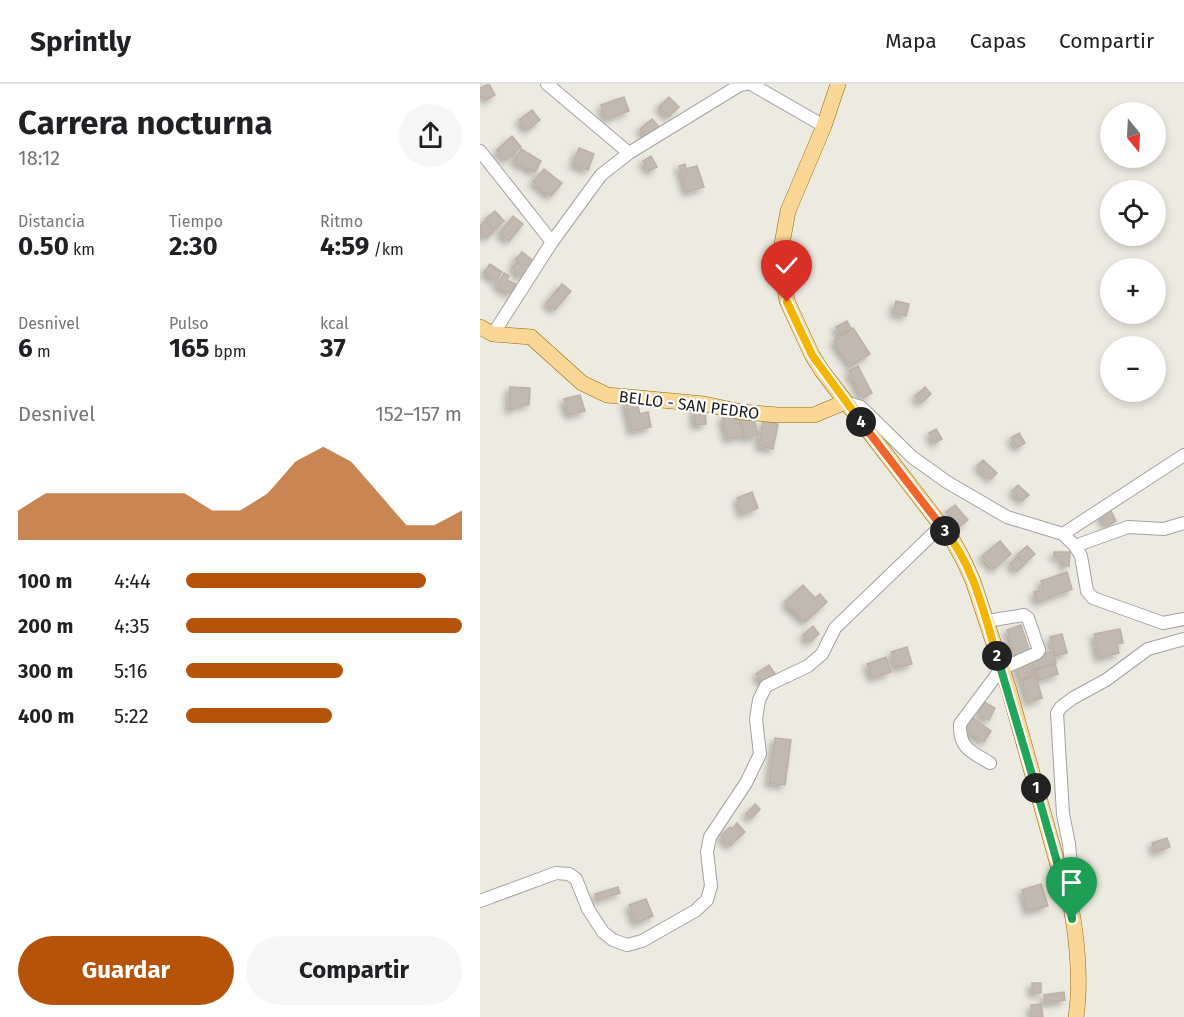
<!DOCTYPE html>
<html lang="es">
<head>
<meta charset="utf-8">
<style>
	:root { --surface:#fff; --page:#f6f6f6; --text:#202124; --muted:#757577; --line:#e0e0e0; --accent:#b45309 }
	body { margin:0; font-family:"Fira Sans",sans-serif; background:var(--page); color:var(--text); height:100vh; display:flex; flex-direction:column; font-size:22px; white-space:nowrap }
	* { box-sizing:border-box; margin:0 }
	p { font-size:20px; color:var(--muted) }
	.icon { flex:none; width:33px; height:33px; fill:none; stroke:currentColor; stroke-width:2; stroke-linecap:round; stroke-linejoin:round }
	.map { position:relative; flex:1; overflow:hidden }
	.drawer { display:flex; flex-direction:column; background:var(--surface); width:480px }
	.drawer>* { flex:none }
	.needle { width:39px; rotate:162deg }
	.tools { position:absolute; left:620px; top:18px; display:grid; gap:12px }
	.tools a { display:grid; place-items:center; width:66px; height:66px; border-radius:50%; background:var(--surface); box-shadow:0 3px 9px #0003; font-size:30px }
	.pin { position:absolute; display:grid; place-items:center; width:51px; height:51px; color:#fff; margin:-62px -26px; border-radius:50% 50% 50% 0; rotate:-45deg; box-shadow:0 0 6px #0007 }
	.pin .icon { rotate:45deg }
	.km { position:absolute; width:30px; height:30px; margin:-15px; border-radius:50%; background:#222; color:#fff; font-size:16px; line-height:30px; text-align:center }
	.round { display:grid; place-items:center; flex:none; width:63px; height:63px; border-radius:32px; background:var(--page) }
	.summary { display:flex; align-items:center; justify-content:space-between; height:102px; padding:0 18px }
	h1 { font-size:33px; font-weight:700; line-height:45px }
	.metrics { display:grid; grid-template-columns:repeat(3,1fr); gap:9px; height:102px; padding:6px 18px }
	.metrics div { display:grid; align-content:center }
	.metrics b { font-size:26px; font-weight:700 }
	.metrics small { font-size:16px; font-weight:400 }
	.metrics p { font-size:16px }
	.chart { height:168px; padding:12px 18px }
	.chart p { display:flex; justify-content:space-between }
	.chart svg { width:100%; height:108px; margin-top:6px; fill:var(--accent); opacity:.7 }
	.cta { display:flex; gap:12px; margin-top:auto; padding:12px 18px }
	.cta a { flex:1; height:69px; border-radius:36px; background:var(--accent); color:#fff; font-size:24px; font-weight:700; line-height:69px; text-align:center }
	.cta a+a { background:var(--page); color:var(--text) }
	ul { padding:0 18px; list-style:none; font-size:20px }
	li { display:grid; grid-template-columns:96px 72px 1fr; align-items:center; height:45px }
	li i { height:15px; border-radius:8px; background:var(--accent) }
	header { display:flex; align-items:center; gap:36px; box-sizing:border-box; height:84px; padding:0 30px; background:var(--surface); border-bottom:2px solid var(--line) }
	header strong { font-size:28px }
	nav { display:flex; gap:33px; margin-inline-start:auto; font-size:21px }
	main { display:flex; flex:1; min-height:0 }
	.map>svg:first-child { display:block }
	.building { fill:#c1b8b0; stroke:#beb1a3; stroke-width:1.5; filter:url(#shadow) }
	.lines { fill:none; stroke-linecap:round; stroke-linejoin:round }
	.minor-casing { stroke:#a2a2a2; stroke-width:14 }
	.major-casing { stroke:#926c00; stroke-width:16 }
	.minor { stroke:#fff; stroke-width:12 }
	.major { stroke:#fbd797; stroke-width:15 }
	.split-1-casing { stroke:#fff; stroke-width:12 }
	.split-2-casing { stroke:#fff; stroke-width:12 }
	.split-3-casing { stroke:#fff; stroke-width:12 }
	.split-4-casing { stroke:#fff; stroke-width:12 }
	.split-5-casing { stroke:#fff; stroke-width:12 }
	.split-1 { stroke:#22a559; stroke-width:8 }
	.split-2 { stroke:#22a559; stroke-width:8 }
	.split-3 { stroke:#f5b400; stroke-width:8 }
	.split-4 { stroke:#f0652b; stroke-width:8 }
	.split-5 { stroke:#f5b400; stroke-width:8 }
	.labels { text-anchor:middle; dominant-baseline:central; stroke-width:4.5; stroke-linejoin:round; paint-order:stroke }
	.street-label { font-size:16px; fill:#1b1b1b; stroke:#fff }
</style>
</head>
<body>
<header>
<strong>Sprintly</strong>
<nav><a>Mapa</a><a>Capas</a><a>Compartir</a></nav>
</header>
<main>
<section class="drawer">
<div class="summary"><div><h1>Carrera nocturna</h1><p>18:12</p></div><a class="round"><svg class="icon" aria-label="share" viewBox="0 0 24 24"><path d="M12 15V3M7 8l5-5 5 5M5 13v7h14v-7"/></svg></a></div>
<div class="metrics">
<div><p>Distancia</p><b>0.50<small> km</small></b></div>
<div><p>Tiempo</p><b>2:30</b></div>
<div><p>Ritmo</p><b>4:59<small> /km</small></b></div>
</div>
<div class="metrics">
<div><p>Desnivel</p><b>6<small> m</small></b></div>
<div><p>Pulso</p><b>165<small> bpm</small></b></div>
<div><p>kcal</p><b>37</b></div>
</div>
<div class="chart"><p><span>Desnivel</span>152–157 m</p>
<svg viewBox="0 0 160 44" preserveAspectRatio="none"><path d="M0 44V32L10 25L20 25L30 25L40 25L50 25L60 25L70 32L80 32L90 25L100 12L110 6L120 12L130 25L140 38L150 38L160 32V44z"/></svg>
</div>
<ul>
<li><b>100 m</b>4:44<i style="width:87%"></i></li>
<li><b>200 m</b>4:35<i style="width:100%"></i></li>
<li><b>300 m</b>5:16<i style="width:57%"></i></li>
<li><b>400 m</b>5:22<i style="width:53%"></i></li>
</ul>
<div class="cta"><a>Guardar</a><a>Compartir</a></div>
</section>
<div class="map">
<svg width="704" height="933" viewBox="0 0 704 933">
	<defs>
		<filter id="shadow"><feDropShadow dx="-4" dy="4" stdDeviation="3" flood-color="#0004"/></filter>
	</defs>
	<rect width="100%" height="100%" fill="#edeae1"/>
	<path class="building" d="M9 0 15 11 6 16 0 4Z
		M144 13 149 27 126 35 121 21Z
		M189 13 199 23 188 33 179 23Z
		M52 26 60 36 48 46 39 36Z
		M172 35 179 43 167 54 160 45Z
		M32 52 41 63 26 76 17 66Z
		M99 64 114 70 108 86 93 80Z
		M41 65 61 77 55 88 34 77Z
		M171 72 177 83 169 87 163 77Z
		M205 80 206 85 217 82 224 103 207 108 199 82Z
		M64 85 82 99 71 112 53 98Z
		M15 127 24 137 14 146 5 135Z
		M33 132 43 140 29 157 20 149Z
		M4 137 14 147 7 154 0 148V142Z
		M42 168 55 178 50 184 45 180 43 183 35 176Z
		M38 178 47 188 41 193 32 183Z
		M10 180 22 188 16 197 4 188Z
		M24 189 29 192 27 196 36 200 31 210 17 202Z
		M82 200 91 207 75 226 66 219Z
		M416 217 429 220 426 232 413 229Z
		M367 237 371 244 360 251 356 243Z
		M373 244 390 270 371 282 354 257Z
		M378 282 392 309 383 314 369 287Z
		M30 303 50 304 49 321H36L35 325H29Z
		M445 303 451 310 441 319 435 312Z
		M100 311 105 327 89 331 84 315Z
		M156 315 160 330 168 328 171 343 152 347 145 317Z
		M225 323 226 340 215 341 214 324Z
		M257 328 264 351 248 355 242 333Z
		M273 331 278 351 266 354 260 335Z
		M283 337 298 340 293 365 279 362Z
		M456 345 462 355 455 359 449 349Z
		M539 349 545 359 537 364 531 354Z
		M503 376 517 389 511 395 497 382Z
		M538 401 549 411 542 417 532 407Z
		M272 408 278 424 262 430 257 414Z
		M475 421 488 436 479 443 466 428Z
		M629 423 636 437 627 442 619 428Z
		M520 457 531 470 514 485 502 472Z
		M547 462 555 470 545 479 537 471Z
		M574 468H590L589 482H583V473H574Z
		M537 473 544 481 537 487 530 480Z
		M587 488 592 505 558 518 554 508 563 505 561 497Z
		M323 501 335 514 340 510 347 518 325 538 305 518Z
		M541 541 550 568 536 573 527 546Z
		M333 542 339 550 330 558 323 551Z
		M640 545 643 559 637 560 639 569 619 574 614 550Z
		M582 550 587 569 575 572 570 553Z
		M427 563 432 580 416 584 411 568Z
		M573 567 576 579 554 585 551 574Z
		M406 573 411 588 393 594 387 580Z
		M548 576 553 591 542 595 536 581Z
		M575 580 578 590 559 596 556 586Z
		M289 581 297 593 284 601 276 590Z
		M556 592 562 614 549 618 542 596Z
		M504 618 515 624 509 636 498 630Z
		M492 633 511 647 504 658 484 644Z
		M295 654 311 656 305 701 289 699Z
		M275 720 280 725 271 735 266 730Z
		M257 739 265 748 250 762 241 752 250 743 252 745Z
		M687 754 690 763 675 768 672 759Z
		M561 800 568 822 548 827 542 806Z
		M138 803 140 809 117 816 115 810Z
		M166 815 173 832 156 839 149 821Z
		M552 899H561V909H552Z
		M584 908 585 916 565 919 564 911Z
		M561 920 563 933H552L551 921Z"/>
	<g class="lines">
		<g class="minor-casing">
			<path id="minor" d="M67 0 149 69
				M271 0 344 42
				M0 67 72 158
				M13 250 72 158 121 91 149 69 260 1 266 0
				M365 318 381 323 432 373 467 398 527 433 583 450 595 462 601 472 607 507 613 514 683 539 704 535
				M583 450 704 371
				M595 462 648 443 684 445 704 439
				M507 537 544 531 548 534 559 566 557 569 521 585 480 640C479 665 492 668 510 679
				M588 805 591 781 589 760 583 730 577 629 581 623 593 614 626 596 668 565 704 555
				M0 817 76 789 89 790 96 795 108 825 123 848 133 856 147 861 162 857 215 827 227 816 231 802 227 768 230 753 266 699 280 670 276 635 279 616 286 602 328 582 342 570 355 544 461 442"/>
		</g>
		<g class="major-casing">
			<path id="major" d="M358 0 344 42 308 127 302 160 303 193 307 217 332 271 342 287 473 457 483 475 493 497 529 606 579 785C596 822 602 893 596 933
				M0 243 13 250 51 253 102 299 127 311 224 320 262 328 298 331H334L365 318"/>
		</g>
		<use href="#minor" class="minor"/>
		<use href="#major" class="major"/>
	</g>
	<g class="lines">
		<g class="split-1-casing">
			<path id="split-1" d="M556 704 579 785 588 805 592 835"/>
		</g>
		<g class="split-2-casing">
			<path id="split-2" d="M517 572 556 704"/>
		</g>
		<g class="split-3-casing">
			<path id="split-3" d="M465 447C494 482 504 530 517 572"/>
		</g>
		<g class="split-4-casing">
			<path id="split-4" d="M381 338 465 447"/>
		</g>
		<g class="split-5-casing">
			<path id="split-5" d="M307 218 332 271 381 338"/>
		</g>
		<use href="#split-1" class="split-1"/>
		<use href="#split-2" class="split-2"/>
		<use href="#split-3" class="split-3"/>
		<use href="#split-4" class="split-4"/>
		<use href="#split-5" class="split-5"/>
	</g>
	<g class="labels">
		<g class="street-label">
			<text transform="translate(209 321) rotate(7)">BELLO - SAN PEDRO</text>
		</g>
	</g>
</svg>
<div class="tools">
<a><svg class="needle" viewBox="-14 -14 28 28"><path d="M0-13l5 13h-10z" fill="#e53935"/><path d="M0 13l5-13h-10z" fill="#757577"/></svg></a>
<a><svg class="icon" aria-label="locate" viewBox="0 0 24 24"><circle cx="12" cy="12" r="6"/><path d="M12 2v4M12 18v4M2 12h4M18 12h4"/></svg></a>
<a>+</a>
<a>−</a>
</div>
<div class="pin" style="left:592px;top:835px;background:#1e9e55"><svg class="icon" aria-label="arrive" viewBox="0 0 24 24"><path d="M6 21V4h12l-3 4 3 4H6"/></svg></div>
<div class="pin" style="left:307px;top:218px;background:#d93025"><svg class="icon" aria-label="check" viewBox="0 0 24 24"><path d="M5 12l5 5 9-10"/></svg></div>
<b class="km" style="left:556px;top:704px">1</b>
<b class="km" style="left:517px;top:572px">2</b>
<b class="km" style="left:465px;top:447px">3</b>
<b class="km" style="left:381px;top:338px">4</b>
</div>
</main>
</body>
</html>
